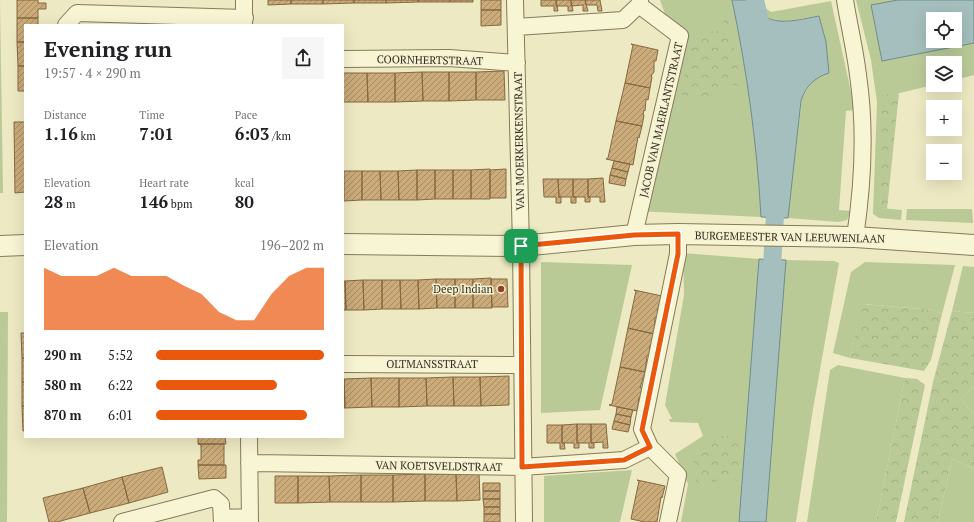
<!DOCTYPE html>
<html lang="en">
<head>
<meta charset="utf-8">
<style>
	:root { --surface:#fff; --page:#f6f6f6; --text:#202124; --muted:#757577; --accent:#ea580c }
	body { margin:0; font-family:"PT Serif",serif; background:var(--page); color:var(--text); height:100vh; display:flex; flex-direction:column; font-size:15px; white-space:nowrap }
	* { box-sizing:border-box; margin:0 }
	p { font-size:13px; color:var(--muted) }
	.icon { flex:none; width:22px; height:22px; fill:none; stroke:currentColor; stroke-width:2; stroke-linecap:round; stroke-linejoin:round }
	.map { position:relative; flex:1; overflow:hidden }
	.details { position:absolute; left:24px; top:24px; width:320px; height:414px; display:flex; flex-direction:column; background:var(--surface); border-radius:0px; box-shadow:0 4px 16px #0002 }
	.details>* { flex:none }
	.fabs { position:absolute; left:926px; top:12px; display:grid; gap:8px }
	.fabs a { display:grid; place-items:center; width:36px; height:36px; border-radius:0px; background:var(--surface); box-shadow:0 4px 16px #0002; font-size:20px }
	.pin { position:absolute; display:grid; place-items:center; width:34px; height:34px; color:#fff; margin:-17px; border-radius:8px; box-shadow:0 2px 6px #0006 }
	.round { display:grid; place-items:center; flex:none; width:42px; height:42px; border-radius:0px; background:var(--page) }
	.head { display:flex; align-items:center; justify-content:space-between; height:68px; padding:0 20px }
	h1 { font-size:22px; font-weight:700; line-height:30px }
	.stats { display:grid; grid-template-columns:repeat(3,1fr); gap:6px; height:68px; padding:4px 20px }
	.stats div { display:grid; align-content:center }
	.stats b { font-size:17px; font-weight:700 }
	.stats small { font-size:11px; font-weight:400 }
	.stats p { font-size:11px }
	.chart { height:112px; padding:8px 20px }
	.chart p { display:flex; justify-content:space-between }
	.chart svg { width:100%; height:72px; margin-top:4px; fill:var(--accent); opacity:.7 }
	ul { padding:0 20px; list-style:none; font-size:13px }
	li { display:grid; grid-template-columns:64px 48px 1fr; align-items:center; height:30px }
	li i { height:10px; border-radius:5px; background:var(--accent) }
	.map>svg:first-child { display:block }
	.green { fill:#baca97 }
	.forest { fill:url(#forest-crowns) }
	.water { fill:#a4bfbd; stroke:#6c8d8c; fill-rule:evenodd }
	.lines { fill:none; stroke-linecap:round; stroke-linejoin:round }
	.canal { stroke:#a4bfbd; stroke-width:18 }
	.building { fill:url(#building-hatch); stroke:#856940 }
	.minor-casing { stroke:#867a5a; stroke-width:18 }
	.tertiary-casing { stroke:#867a5a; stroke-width:22 }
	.minor { stroke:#f8f5d5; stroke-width:16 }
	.tertiary { stroke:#f8f5d5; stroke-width:20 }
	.route-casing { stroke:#fff; stroke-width:8 }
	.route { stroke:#ea580c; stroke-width:5 }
	.poi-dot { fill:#93402b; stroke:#f4f1d2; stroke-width:1.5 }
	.labels { text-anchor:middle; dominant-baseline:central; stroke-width:3; stroke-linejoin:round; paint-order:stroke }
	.street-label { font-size:11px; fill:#362f1e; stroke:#f4f1d2 }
	.poi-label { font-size:11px; fill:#362f1e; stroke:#f4f1d2; text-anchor:end }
</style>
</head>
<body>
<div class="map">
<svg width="974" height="522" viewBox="0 0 974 522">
	<defs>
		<pattern id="forest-crowns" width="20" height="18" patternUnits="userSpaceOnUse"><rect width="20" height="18" fill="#baca97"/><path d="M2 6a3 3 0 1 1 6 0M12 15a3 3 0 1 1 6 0" fill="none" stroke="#a0ae82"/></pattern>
		<pattern id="building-hatch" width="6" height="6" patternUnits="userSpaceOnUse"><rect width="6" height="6" fill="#caab79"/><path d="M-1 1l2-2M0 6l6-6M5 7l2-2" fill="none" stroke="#a58c63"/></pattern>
	</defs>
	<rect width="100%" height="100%" fill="#ede9c2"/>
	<path class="green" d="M0 0 3 193H0Z
		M660 0H732C747 71 757 144 761 217L635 211 673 44 672 34Z
		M751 0H763L764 7 771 12 831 1 855 110 846 111 839 210 851 211 847 220 838 222 788 218 802 97 813 81 829 72 819 16C790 19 769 32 751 0Z
		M856 0H898L871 6 882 61 974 43V75L955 80V63H933V85L887 96 880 208 902 210 901 220 879 218 873 214 877 102 871 60Z
		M907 209H972L973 223 906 220Z
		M683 253 759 259 739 522H681L688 484 675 454 703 436 698 423 670 422 669 419H672L665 405 684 295Z
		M786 260 834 261 839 263 813 409 796 522H766Z
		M541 262 632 265 600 410 541 413Z
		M865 262 955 265 942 314 933 310 863 304 850 358 833 353 851 272Z
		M963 266 974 267V313L952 311Z
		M0 312H8L7 522H0Z
		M838 365 905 378 876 522H807L830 370Z
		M974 385V414L961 400Z
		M952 459 974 469V522H938Z
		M632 470 620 522H544V476Z"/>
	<path class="forest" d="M728 12 741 86 721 83 709 98 681 95 692 34 719 31Z
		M899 93 887 209 880 208 882 95Z
		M862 304 933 310 942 314 931 360 924 371 850 358Z
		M952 311 974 313V385L961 400 974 414V469L952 459 938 522H904L933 382Z
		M905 378 917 379 925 385 896 522H876Z
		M711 436H741L739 481 722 478 697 489 693 452Z"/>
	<path class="water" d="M732 0H750C766 30 791 21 819 16L826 42 829 73C815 77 805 87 801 101L788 218 761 217C757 144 747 71 732 0Z
		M898 0H974V43L882 61 871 5ZM933 19H955V41H933Z
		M759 259 786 260 766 522H739Z"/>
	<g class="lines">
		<path class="canal" d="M755 0 763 34
			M771 283 775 215 774 193"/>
	</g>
	<path class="building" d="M17 0H38V3H46V9H38V18H17Z
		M268 0H291V4L268 5Z
		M291 0H323V4H291Z
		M323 0H354V3L323 4Z
		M354 0H386V3H354Z
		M386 0H418V2L386 3Z
		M418 0H450V2H418Z
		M450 0H473V2H450Z
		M481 0H501V10H481Z
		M541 0H556L558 11H554V6H541Z
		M556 0H571L573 11H568V6H556Z
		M571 0H585L588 11H583V5L571 6Z
		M585 0H600L602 11H598L597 5H586Z
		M481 10H501V25L481 26Z
		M17 18H38V25H25V42H17Z
		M17 42H25V66H18Z
		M631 44 658 50 656 61H654V72L651 76 652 77 650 88 625 83 633 45Z
		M18 66H25V91H18Z
		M504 71 505 100H476V72Z
		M422 72H449V101H423Z
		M422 72 423 101 395 102V73Z
		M449 72H476V100L449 101Z
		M343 73H367L368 102H343Z
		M367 73H395V102H368Z
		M625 83 650 88 648 100 646 99 645 111 644 110 643 115H644L642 126 616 121Z
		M616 121 642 126 639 138 638 137 633 165 606 159 608 158Z
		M14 122H25V192L15 193Z
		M614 161 630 164 628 172 612 168Z
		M612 168 628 172 626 179 610 175Z
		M490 169V199H471V170Z
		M506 169V198H490V170Z
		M417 170V200H399L398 171Z
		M417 170H435V199L417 200Z
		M435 170H453V199H435Z
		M453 170H471V199H453Z
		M344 171H362V200L344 201Z
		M362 171H380L381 200H362Z
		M380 171H398L399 200H381Z
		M610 175 626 179 625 186 609 183Z
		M603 178 605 202H600V197H588V179Z
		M543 179H558L559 197H561V203H556V197H544Z
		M558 179H573V197H576V203H571V197H559Z
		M573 179H588V197H590V202H585V197H573Z
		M491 278 492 308H473V279Z
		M436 279 437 308 419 309 418 280Z
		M436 279H455V308H437Z
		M455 279H473V308H455Z
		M491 279H507L508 307H492Z
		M363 280 364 310H346L345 281Z
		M363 280H382V309L364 310Z
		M382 280H400L401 309H382Z
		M400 280H418L419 309H401Z
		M343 281H345L346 310H343Z
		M634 290 662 296 657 311 659 312 657 318H655L654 334 628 328 636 291Z
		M628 328 654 334 651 345H650L649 356H647L645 372 620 367Z
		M21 333H25V358H22Z
		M22 358H25V382H22Z
		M620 367 645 372 640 388H642L641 395 638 399H639L637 411 609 405 612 404Z
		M509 376V405L481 406 480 377Z
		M453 377 454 406H427L426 378Z
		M453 377H480L481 406H454Z
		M371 378 372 407 345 408 344 379Z
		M371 378H399V407H372Z
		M399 378H426L427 406 399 407Z
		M343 379H344L345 408H343Z
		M22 382H25V406H22Z
		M22 406H25V431H23Z
		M617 407 633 410 631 417 616 414Z
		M616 414 631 417 630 425 614 421Z
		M614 421 630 425 628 432 612 429Z
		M577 424H591V443H594V448H589V443H577Z
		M577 424V443H579V448H574V443H562V425Z
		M591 424H606L608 448H603V442L591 443Z
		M547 425H562V443H564L565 449H560V443H547Z
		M198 437H225L226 444H198Z
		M198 444H224V465H198V460H201V445Z
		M198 465H226V478L199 479Z
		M162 467 168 492 129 503 122 477Z
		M479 473 480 500 457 501 456 474Z
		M425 474V501L393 502V475Z
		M425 474H456L457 501H425Z
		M361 475V502H330L329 476Z
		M361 475H393V502H361Z
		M275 476H298V503H275Z
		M298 476H329L330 502 298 503Z
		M122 477 129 503 90 513 83 488Z
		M637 480 665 486 662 498 661 497 657 522H645L631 519 639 481Z
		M483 483H500V491H483Z
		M83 488 90 513 57 522H49L43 498Z
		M483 491H500V499H483Z
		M483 499H500V507H484Z
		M484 507H500V514H484Z
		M484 514H500V522H484Z"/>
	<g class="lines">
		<g class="minor-casing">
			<path id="minor" d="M244 0V25
				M515 0 521 246 524 522
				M845 0C849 25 855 50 858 75 866 129 863 184 855 237
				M66 25 77 13 245 18
				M516 27 623 20 639 5
				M343 59 449 58 517 63
				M634 235 680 36 639 5 640 0
				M343 364 521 365
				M249 437 250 522
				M249 463 522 467 624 460 650 447
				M222 518 250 517
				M122 522 214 498 221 504 222 522
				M668 522 678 475 650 447 642 429 678 254V234"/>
		</g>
		<g class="tertiary-casing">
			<path id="tertiary" d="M343 244 521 246 634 235 678 234 855 237 974 245
				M0 246 25 245"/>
		</g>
		<use href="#minor" class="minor"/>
		<use href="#tertiary" class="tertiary"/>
	</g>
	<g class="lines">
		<g class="route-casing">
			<path id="route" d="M678 234V254L642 430 650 447 624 460 522 467 521 246 634 235Z"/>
		</g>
		<use href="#route" class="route"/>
	</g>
	<circle class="poi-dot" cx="501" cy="289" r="4"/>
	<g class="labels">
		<g class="street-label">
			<text transform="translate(430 60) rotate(1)">COORNHERTSTRAAT</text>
			<text transform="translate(661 120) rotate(-77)">JACOB VAN MAERLANTSTRAAT</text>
			<text transform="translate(519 141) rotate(-91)">VAN MOERKERKENSTRAAT</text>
			<text transform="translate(790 237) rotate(1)">BURGEMEESTER VAN LEEUWENLAAN</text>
			<text x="432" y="364">OLTMANSSTRAAT</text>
			<text transform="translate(439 466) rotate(1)">VAN KOETSVELDSTRAAT</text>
		</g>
		<g class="poi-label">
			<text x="493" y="289">Deep Indian</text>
		</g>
	</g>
</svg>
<div class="fabs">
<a><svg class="icon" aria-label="locate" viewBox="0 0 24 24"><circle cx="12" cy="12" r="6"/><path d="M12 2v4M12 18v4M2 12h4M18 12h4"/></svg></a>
<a><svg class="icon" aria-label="layers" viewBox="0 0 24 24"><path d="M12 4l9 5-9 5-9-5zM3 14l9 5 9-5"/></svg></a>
<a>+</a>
<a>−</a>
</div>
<div class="pin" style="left:521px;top:246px;background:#1e9e55"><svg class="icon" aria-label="arrive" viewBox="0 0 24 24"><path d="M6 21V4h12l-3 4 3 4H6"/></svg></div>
<section class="details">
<div class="head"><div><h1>Evening run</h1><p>19:57 · 4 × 290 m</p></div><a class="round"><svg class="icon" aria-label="share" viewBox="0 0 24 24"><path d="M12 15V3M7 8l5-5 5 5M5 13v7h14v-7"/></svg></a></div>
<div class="stats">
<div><p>Distance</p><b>1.16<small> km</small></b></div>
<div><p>Time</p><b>7:01</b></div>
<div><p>Pace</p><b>6:03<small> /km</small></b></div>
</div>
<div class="stats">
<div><p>Elevation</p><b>28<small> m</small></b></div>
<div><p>Heart rate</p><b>146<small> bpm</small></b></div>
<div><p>kcal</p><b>80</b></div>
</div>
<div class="chart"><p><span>Elevation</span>196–202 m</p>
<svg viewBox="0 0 160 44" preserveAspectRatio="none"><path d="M0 44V6L10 11L20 11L30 11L40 6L50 11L60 11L70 11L80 17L90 22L100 33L110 38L120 38L130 22L140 11L150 6L160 6V44z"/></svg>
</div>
<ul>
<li><b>290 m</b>5:52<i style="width:100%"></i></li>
<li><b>580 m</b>6:22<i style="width:72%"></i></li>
<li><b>870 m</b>6:01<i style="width:90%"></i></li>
</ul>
</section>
</div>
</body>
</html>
